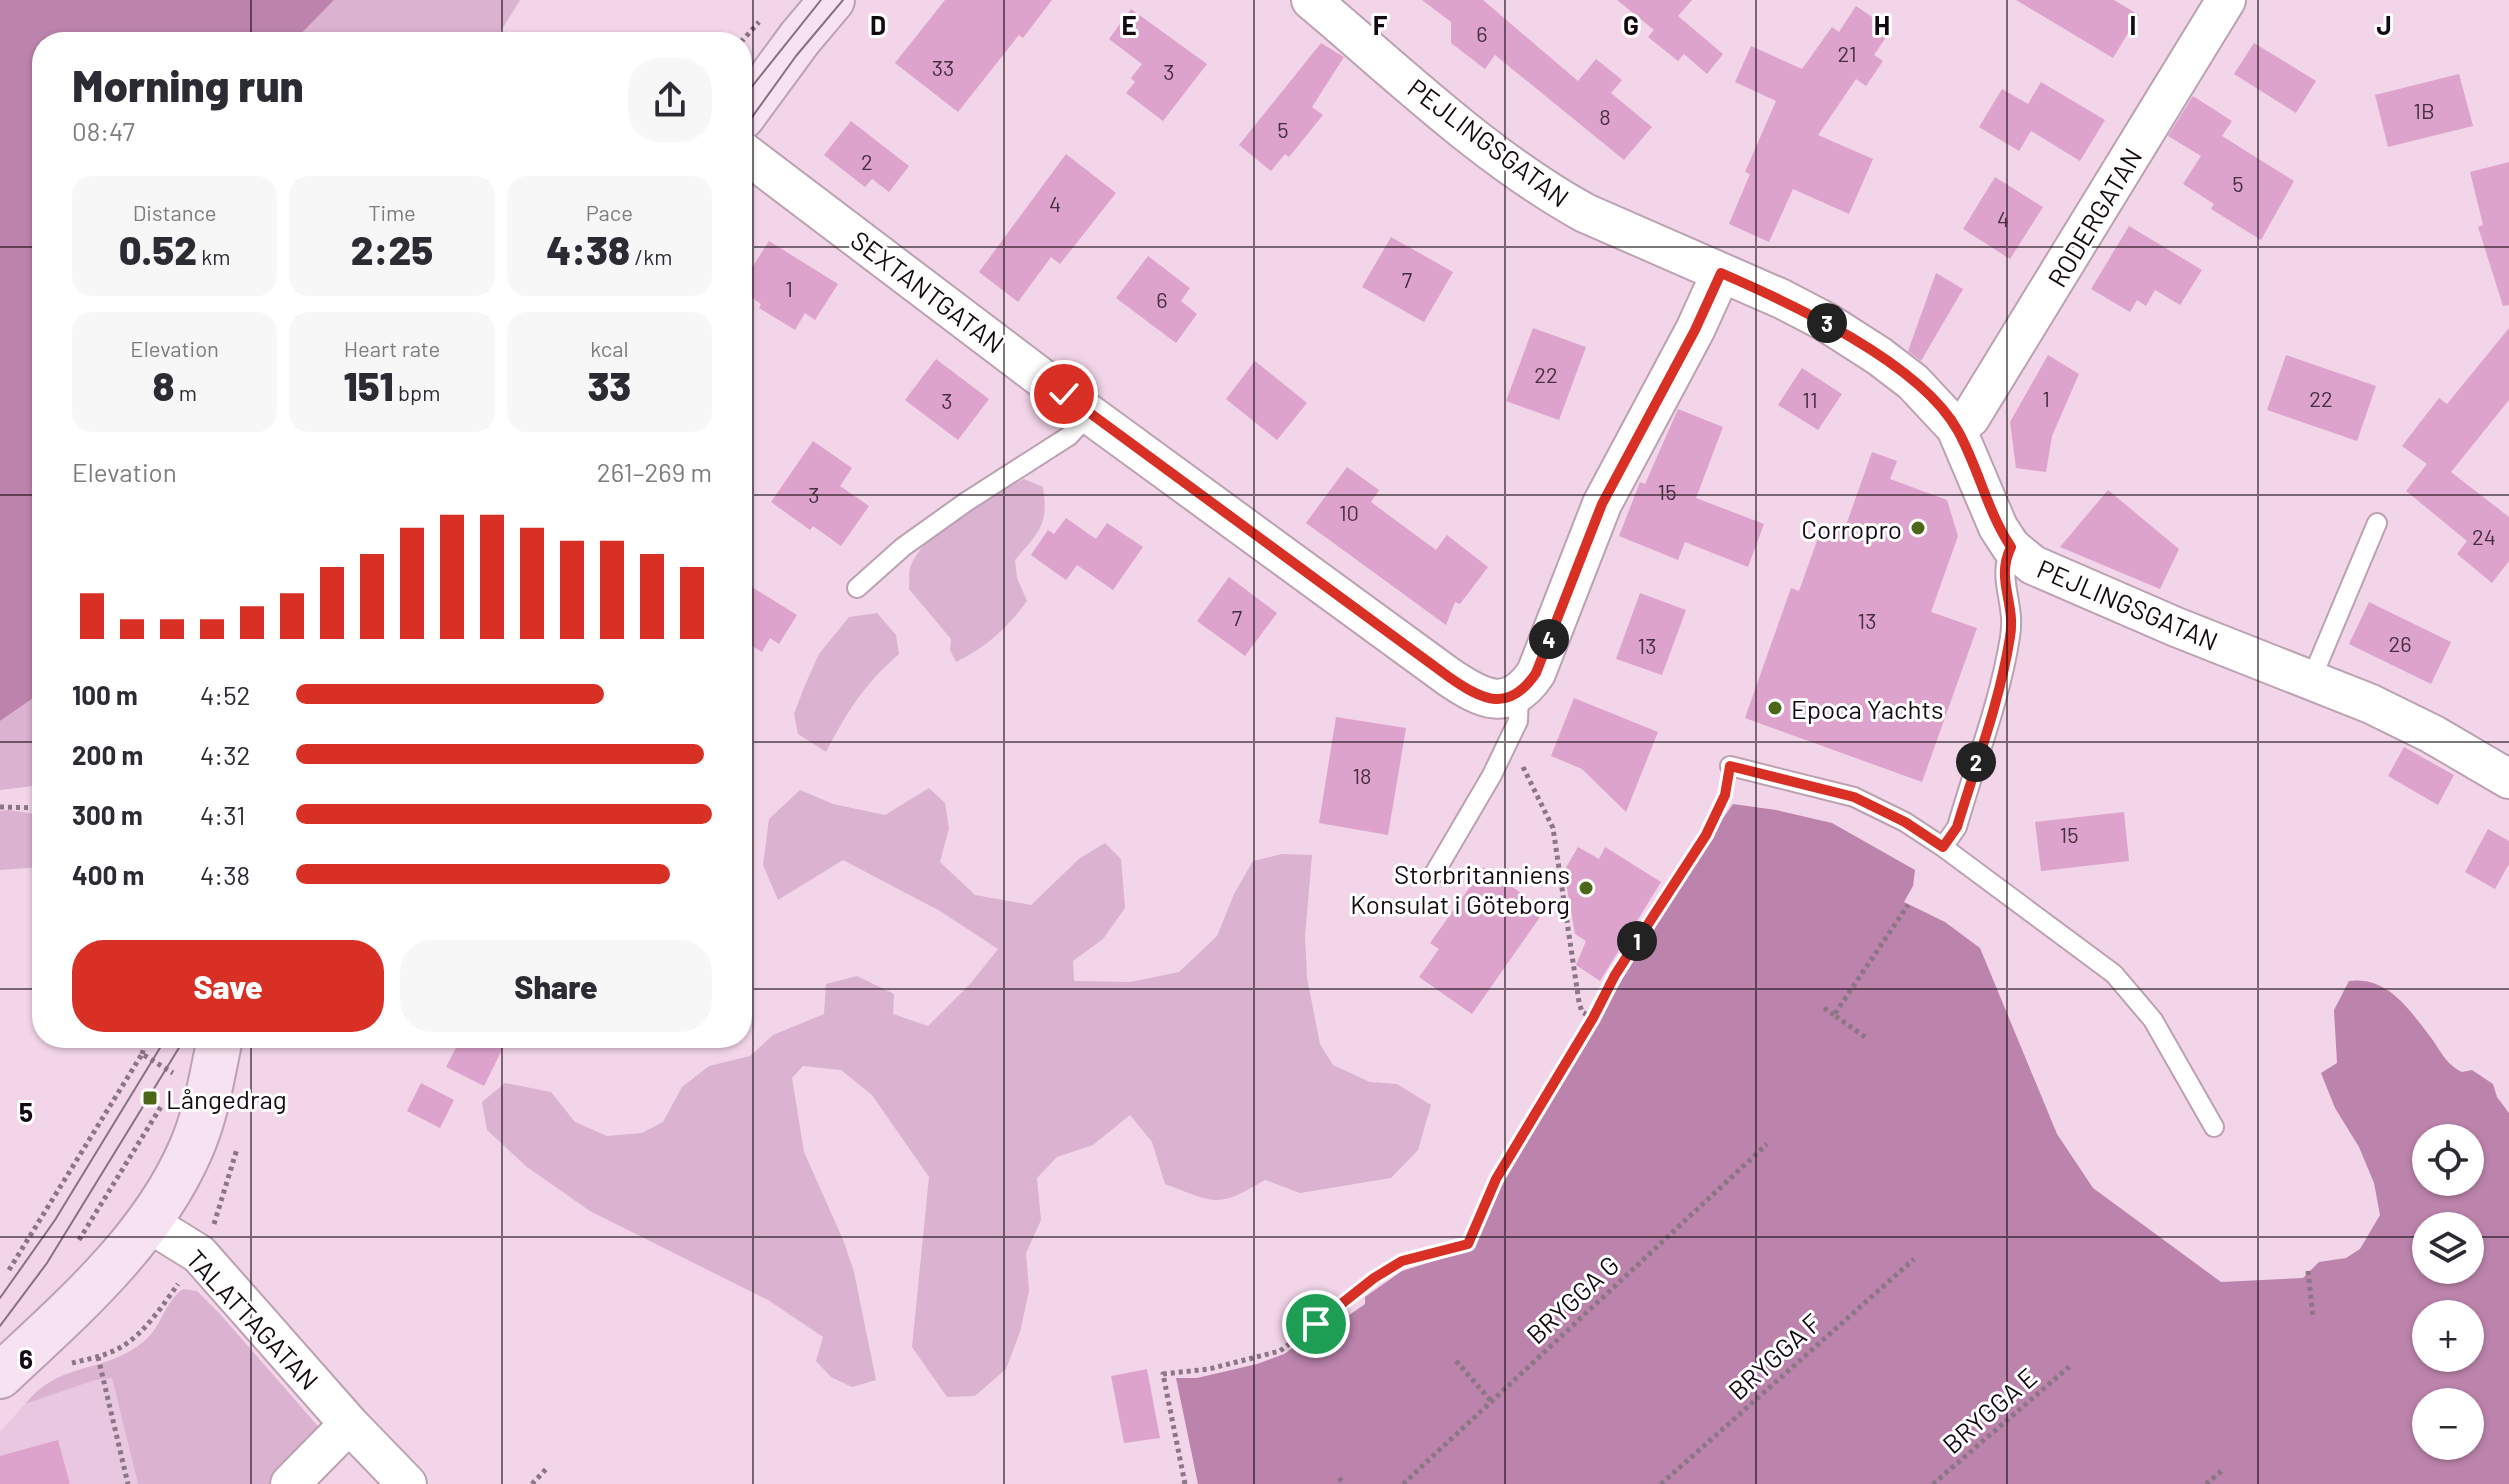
<!DOCTYPE html>
<html lang="en">
<head>
<meta charset="utf-8">
<style>
	:root { --surface:#fff; --page:#f7f7f7; --text:#2b2b33; --muted:#7c7c81; --accent:#d93025 }
	body { margin:0; font-family:Barlow,sans-serif; background:var(--page); color:var(--text); height:100vh; display:flex; flex-direction:column; font-size:30px; white-space:nowrap }
	* { box-sizing:border-box; margin:0 }
	p { font-size:26px; color:var(--muted) }
	.icon { flex:none; width:44px; height:44px; fill:none; stroke:currentColor; stroke-width:2; stroke-linecap:round; stroke-linejoin:round }
	.map { position:relative; flex:1; overflow:hidden }
	.drawer { position:absolute; left:32px; top:32px; width:720px; height:1016px; display:flex; flex-direction:column; background:var(--surface); border-radius:32px; box-shadow:0 2px 6px #0004 }
	.drawer>* { flex:none }
	.controls { position:absolute; left:2412px; top:1124px; display:grid; gap:16px }
	.controls a { display:grid; place-items:center; width:72px; height:72px; border-radius:50%; background:var(--surface); box-shadow:0 2px 6px #0004; font-size:40px }
	.pin { position:absolute; display:grid; place-items:center; width:68px; height:68px; color:#fff; margin:-34px; border:4px solid #fff; border-radius:50%; box-shadow:0 2px 8px #0007 }
	.km { position:absolute; width:40px; height:40px; margin:-20px; border-radius:50%; background:#222; color:#fff; font-size:22px; line-height:40px; text-align:center }
	.round { display:grid; place-items:center; flex:none; width:84px; height:84px; border-radius:32px; background:var(--page) }
	.summary { display:flex; align-items:center; justify-content:space-between; height:136px; padding:0 40px }
	h1 { font-size:44px; font-weight:800; line-height:60px }
	.figures { display:grid; grid-template-columns:repeat(3,1fr); gap:12px; height:136px; padding:8px 40px }
	.figures div { display:grid; align-content:center; border-radius:20px; background:var(--page); text-align:center }
	.figures b { font-size:40px; font-weight:800 }
	.figures small { font-size:22px; font-weight:400 }
	.figures p { font-size:22px }
	.chart { height:224px; padding:16px 40px }
	.chart p { display:flex; justify-content:space-between }
	.chart svg { width:100%; height:144px; margin-top:8px; stroke:var(--accent); stroke-width:6 }
	.action { display:flex; gap:16px; margin-top:auto; padding:16px 40px }
	.action a { flex:1; height:92px; border-radius:32px; background:var(--accent); color:#fff; font-size:32px; font-weight:800; line-height:92px; text-align:center }
	.action a+a { background:var(--page); color:var(--text) }
	ul { padding:0 40px; list-style:none; font-size:26px }
	li { display:grid; grid-template-columns:128px 96px 1fr; align-items:center; height:60px }
	li i { height:20px; border-radius:10px; background:var(--accent) }
	.map>svg:first-child { display:block }
	.built { fill:#eac7e0 }
	.green { fill:#dbb2cf }
	.water { fill:#bc83ac; fill-rule:evenodd }
	.building { fill:#dda3cc }
	.lines { fill:none; stroke-linecap:round; stroke-linejoin:round }
	.lane-casing { stroke:#bca1b3; stroke-width:22 }
	.street-casing { stroke:#bca1b3; stroke-width:42 }
	.secondary-casing { stroke:#bca1b3; stroke-width:48 }
	.path { stroke:#8a7684; stroke-width:5; stroke-dasharray:4 4; stroke-linecap:butt }
	.lane { stroke:#fff; stroke-width:18 }
	.street { stroke:#fff; stroke-width:38 }
	.secondary { stroke:#f7e2f1; stroke-width:44 }
	.tram { stroke:#85727f; stroke-width:2 }
	.route-casing { stroke:#fff; stroke-width:16 }
	.route { stroke:#d93025; stroke-width:10 }
	.grid { fill:none; stroke:#130a11; stroke-width:2; stroke-opacity:0.55 }
	.poi-dot { fill:#4c671a; stroke:#fff; stroke-width:3 }
	.labels { text-anchor:middle; dominant-baseline:central; stroke-width:6; stroke-linejoin:round; paint-order:stroke }
	.number-label { font-size:22px; fill:#463040 }
	.street-label { font-size:26px; fill:#130a11; stroke:#fff }
	.poi-label { font-size:26px; fill:#130a11; stroke:#fff; text-anchor:end }
	.grid-label { font-size:26px; text-anchor:middle; font-weight:bold; fill:#130a11; stroke:#fff; stroke-width:6; stroke-linejoin:round; paint-order:stroke }
</style>
</head>
<body>
<div class="map">
<svg width="2509" height="1484" viewBox="0 0 2509 1484">
	<rect width="100%" height="100%" fill="#f2d5e9"/>
	<path class="built" d="M112 1378 138 1484H0V1432L25 1404 95 1380Z"/>
	<path class="green" d="M334 0H520L494 42H293Z
		M1024 479 1043 487C1049 525 1039 532 1015 560L1017 578 1027 601C1007 628 987 647 956 662L950 650 951 639 909 589C910 582 908 571 911 565 928 527 989 497 1024 479Z
		M877 613 896 635 899 654C864 684 847 712 826 752L798 734 794 714 805 685 819 654 849 617Z
		M42 692V785L0 790V721Z
		M929 788 945 803 949 828 940 862 975 895 1031 905 1080 858 1105 843 1121 859 1125 908 1103 939 1073 961 1074 981 1131 982 1179 972 1217 936 1234 894 1253 861 1282 854 1312 855 1305 936 1307 978 1320 1044 1333 1065 1370 1082 1397 1084 1431 1105 1418 1150 1391 1178 1300 1193 1265 1180C1216 1209 1216 1203 1165 1184L1152 1142 1130 1115 1093 1145 1057 1157 1037 1178 1041 1220 1026 1253 1029 1291 1020 1332 1006 1369 975 1396 947 1397 912 1347 929 1177 872 1095 841 1070 803 1066 792 1078 804 1152 844 1242 854 1272 876 1380 852 1387 831 1377 816 1361 823 1337 768 1300 590 1211 527 1167 487 1130 482 1102 505 1083 551 1092 575 1122 607 1136 642 1133 663 1122 682 1087 709 1066 750 1056 773 1035 824 1014 826 984 857 976 894 994 893 1014 928 1026 971 983 998 949 940 911 843 860 778 900 763 865 769 819 800 790 833 804 885 815Z
		M9 810 42 815V867L0 870V811Z
		M183 1289 197 1291 219 1313 324 1433 273 1484H138L112 1378 95 1380 25 1404C57 1363 100 1373 138 1346 164 1328 161 1305 183 1289Z"/>
	<path class="water" d="M0 0H334L293 42H42V692L0 721Z
		M1733 804 1776 810 1832 823 1915 870 1913 886 1904 902 1945 922 1980 948 2057 1134 2093 1188 2221 1282 2303 1278 2319 1262 2346 1258 2360 1249 2380 1215 2374 1183 2359 1147 2335 1108 2321 1073 2337 1063 2334 1010 2349 981C2387 976 2408 1008 2429 1035 2440 1049 2445 1064 2462 1072L2472 1070 2493 1084 2497 1097 2509 1113V1484H1198L1176 1378H1197L1257 1364 1284 1354 1324 1326 1332 1327 1365 1304V1297L1402 1271 1472 1249 1504 1175 1701 849ZM2426 1138H2470V1182H2426ZM2426 1226H2470V1270H2426ZM2426 1314H2470V1358H2426ZM2426 1402H2470V1446H2426Z"/>
	<path class="building" d="M945 0H1052L1023 38 1019 35 958 112 895 63Z
		M1422 0H1483L1578 81 1596 59 1622 80 1611 93 1652 127 1624 160 1495 55 1485 69 1451 43V22Z
		M1617 0H1692L1678 16 1723 54 1707 74 1684 54 1678 61 1648 37 1654 30Z
		M2016 0H2114L2139 15 2113 58Z
		M1856 6 1891 30 1874 55 1883 61 1866 86 1856 79 1818 135 1873 159 1849 214 1793 189 1769 242 1729 224 1750 174 1745 172 1776 101 1735 82 1751 46 1802 69 1832 27 1839 32Z
		M1131 9 1207 64 1163 121 1126 93 1135 82 1131 78 1142 64 1109 39Z
		M1321 43 1344 57 1312 107 1323 115 1289 157 1285 154 1271 171 1239 145Z
		M2254 43 2316 81 2296 113 2234 74Z
		M2459 74 2473 126 2388 147 2375 95Z
		M2041 82 2105 120 2080 161 2031 131 2019 151 1979 127 2002 89 2028 104Z
		M2193 96 2232 121 2222 136 2294 181 2261 240 2211 209 2214 204 2183 184 2201 156 2168 136Z
		M851 121 909 166 889 192 872 179 865 187 824 155Z
		M1066 154 1116 193 1060 264 1051 257 1018 302 979 272Z
		M2509 162V305L2503 306 2478 227 2483 225 2470 172Z
		M1995 177 2043 207 2010 259 1963 229Z
		M2129 226 2202 270 2180 305 2155 290 2146 306 2137 300 2130 312 2091 289Z
		M1391 237 1453 272 1424 322 1362 287Z
		M769 241 838 284 815 320 805 313 795 330 759 308 761 304 742 291V283Z
		M1148 256 1190 288 1181 301 1197 314 1176 343 1116 298Z
		M1936 273 1963 289 1921 361 1908 351Z
		M1533 328 1586 347 1559 420 1506 401Z
		M2509 328V400L2451 472 2509 517V561L2492 583 2457 554 2467 541 2406 491 2427 464 2402 446 2439 398 2447 404Z
		M2048 355 2079 374 2052 436 2046 472 2016 468 2010 422Z
		M2286 355 2376 386 2357 441 2267 410Z
		M936 359 989 399 958 440 905 400Z
		M1255 361 1307 403 1277 440 1226 399Z
		M1802 368 1842 394 1818 430 1778 405Z
		M1678 409 1723 427 1696 498 1764 524 1748 567 1685 542 1678 560 1619 536 1640 482 1645 484Z
		M813 441 852 468 840 486 869 506 841 546 813 526 810 530 771 502Z
		M1872 452 1897 461 1890 479 1947 500 1958 536 1931 612 1977 628 1922 782 1745 718 1791 588 1799 591 1823 524 1844 531Z
		M1347 467 1379 490 1371 502 1436 550 1447 535 1488 567 1460 604 1455 602 1446 625 1306 523Z
		M2108 490 2179 549 2160 589 2060 547Z
		M1066 518 1096 539 1107 523 1143 547 1113 590 1077 565 1066 580 1031 555 1048 530 1054 534Z
		M1229 577 1277 613 1245 656 1197 621Z
		M742 581 797 615 779 644 770 638 762 652 742 640Z
		M1640 593 1686 610 1662 675 1616 659Z
		M2369 602 2451 642 2431 684 2349 644Z
		M1574 698 1658 732 1626 812 1582 769 1551 756Z
		M1336 717 1406 728 1388 835 1319 823Z
		M2404 747 2454 775 2438 805 2388 776Z
		M2124 812 2129 861 2041 871 2035 822Z
		M2488 829 2509 841V864L2495 889 2465 872Z
		M1578 847 1599 859 1605 847 1661 882 1600 981 1576 965 1586 941 1575 934 1564 871Z
		M1484 867 1545 910 1472 1014 1419 977 1439 949 1430 943Z
		M461 1038H508L484 1086 446 1067Z
		M421 1083 454 1100 440 1128 407 1111Z
		M1147 1369 1160 1438 1124 1443 1111 1376Z
		M58 1440 70 1484H0V1456Z"/>
	<g class="lines">
		<g class="lane-casing">
			<path id="lane" d="M857 588 903 547 966 502 1069 436 1089 414
				M2311 680 2377 523
				M1730 766 1854 797 1905 822 1943 847 2114 974 2153 1020 2214 1127
				M1943 847 1957 827C1975 764 2000 701 2010 637 2016 602 1996 580 2011 547
				M1434 874 1492 775 1518 721 1519 692"/>
		</g>
		<g class="street-casing">
			<path id="street" d="M1311 0C1398 73 1485 158 1585 213L1782 299 1826 322 1879 356 1913 382 1956 428 1998 527 2011 547 2033 565 2176 627 2371 704 2432 734 2509 779
				M742 151 1089 414 1449 677C1483 700 1509 713 1536 673L1602 504 1695 330 1721 273
				M1956 428 1970 418 2226 0
				M149 1223 199 1254 349 1424 407 1484
				M290 1484 349 1424"/>
		</g>
		<g class="secondary-casing">
			<path id="secondary" d="M742 117 800 38 832 0
				M0 1376C70 1310 150 1242 190 1151 206 1116 212 1076 220 1038"/>
		</g>
		<path class="path" d="M741 42 759 22
			M1523 767 1553 828 1579 1002 1582 1012 1593 1018
			M0 807 42 808
			M1824 1008 1834 1015
			M1865 1037 1834 1015 1908 905
			M142 1054 147 1038
			M214 1224 237 1149
			M79 1240 162 1105
			M9 1270 142 1054 173 1073
			M2308 1271 2313 1317
			M98 1357 128 1484
			M1456 1361 1492 1402
			M72 1363C88 1359 106 1356 121 1347 144 1334 163 1305 178 1284
			M1339 1478 1344 1484
			M532 1484 548 1467
			M1185 1484 1163 1374 1209 1369 1280 1351 1374 1278 1402 1261 1468 1244 1496 1179 1593 1018 1615 975 1706 835 1726 790
			M1403 1484 1767 1144
			M1661 1484 1914 1259
			M1933 1484 2070 1366
			M2206 1484 2224 1469"/>
		<use href="#lane" class="lane"/>
		<use href="#street" class="street"/>
		<use href="#secondary" class="secondary"/>
		<path class="tram" d="M742 99 821 0
			M742 131 796 56 843 0
			M0 1298 55 1220 166 1038
			M0 1326 47 1263 185 1038"/>
	</g>
	<g class="lines">
		<g class="route-casing">
			<path id="route" d="M1064 394 1449 677C1483 701 1509 713 1536 673L1602 504 1695 330 1721 273C1790 303 1920 362 1958 431 1979 469 1987 511 2011 547 1995 580 2016 602 2010 637 2000 701 1976 764 1957 827L1943 847 1905 822 1854 797 1730 766 1725 795 1706 835 1615 975 1593 1018 1496 1179 1468 1244 1402 1261 1374 1278 1316 1324"/>
		</g>
		<use href="#route" class="route"/>
	</g>
	<path class="grid" d="M251 0V42M502 0V42M753 0V1484M1004 0V1484M1254 0V1484M1505 0V1484M1756 0V1484M2007 0V1484M2258 0V1484M0 247H42M742 247H2509M0 495H42M742 495H2509M0 742H42M742 742H2509M0 989H42M742 989H2509M251 1038V1484M502 1038V1484M0 1237H2426M2470 1237H2509"/>
	<g class="poi-dot">
		<circle cx="1918" cy="528" r="8"/>
		<circle cx="1775" cy="708" r="8"/>
		<circle cx="1586" cy="888" r="8"/>
		<rect x="142" y="1090" width="16" height="16" rx="4"/>
	</g>
	<g class="labels">
		<g class="number-label">
			<text x="1482" y="33">6</text>
			<text x="1847" y="53">21</text>
			<text x="943" y="67">33</text>
			<text x="1169" y="71">3</text>
			<text x="2424" y="110">1B</text>
			<text x="1605" y="116">8</text>
			<text x="1283" y="129">5</text>
			<text x="867" y="161">2</text>
			<text x="2238" y="183">5</text>
			<text x="1055" y="203">4</text>
			<text x="2003" y="218">4</text>
			<text x="1407" y="279">7</text>
			<text x="789" y="288">1</text>
			<text x="1162" y="299">6</text>
			<text x="1546" y="374">22</text>
			<text x="2046" y="398">1</text>
			<text x="2321" y="398">22</text>
			<text x="1810" y="399">11</text>
			<text x="947" y="400">3</text>
			<text x="1667" y="491">15</text>
			<text x="814" y="494">3</text>
			<text x="1349" y="512">10</text>
			<text x="2484" y="536">24</text>
			<text x="1237" y="617">7</text>
			<text x="1867" y="620">13</text>
			<text x="2400" y="643">26</text>
			<text x="1647" y="645">13</text>
			<text x="1362" y="775">18</text>
			<text x="2069" y="834">15</text>
		</g>
		<g class="street-label">
			<text transform="translate(1489 142) rotate(37)">PEJLINGSGATAN</text>
			<text transform="translate(2094 217) rotate(-59)">RODERGATAN</text>
			<text transform="translate(928 291) rotate(37)">SEXTANTGATAN</text>
			<text transform="translate(2128 604) rotate(23)">PEJLINGSGATAN</text>
			<text transform="translate(1572 1299) rotate(-43)">BRYGGA G</text>
			<text transform="translate(253 1319) rotate(47)">TALATTAGATAN</text>
			<text transform="translate(1774 1356) rotate(-42)">BRYGGA F</text>
			<text transform="translate(1989 1410) rotate(-41)">BRYGGA E</text>
		</g>
		<g class="poi-label">
			<text x="1902" y="528">Corropro</text>
			<text x="1791" y="708" text-anchor="start">Epoca Yachts</text>
			<text x="1570" y="873">Storbritanniens<tspan x="1570" dy="30">Konsulat i Göteborg</tspan></text>
			<text x="166" y="1098" text-anchor="start">Långedrag</text>
		</g>
	</g>
	<g class="grid-label">
		<text x="878" y="35">D</text>
		<text x="1129" y="35">E</text>
		<text x="1380" y="35">F</text>
		<text x="1631" y="35">G</text>
		<text x="1882" y="35">H</text>
		<text x="2133" y="35">I</text>
		<text x="2384" y="35">J</text>
		<text x="26" y="1122">5</text>
		<text x="26" y="1369">6</text>
	</g>
</svg>
<div class="controls">
<a><svg class="icon" aria-label="locate" viewBox="0 0 24 24"><circle cx="12" cy="12" r="6"/><path d="M12 2v4M12 18v4M2 12h4M18 12h4"/></svg></a>
<a><svg class="icon" aria-label="layers" viewBox="0 0 24 24"><path d="M12 4l9 5-9 5-9-5zM3 14l9 5 9-5"/></svg></a>
<a>+</a>
<a>−</a>
</div>
<div class="pin" style="left:1316px;top:1324px;background:#1e9e55"><svg class="icon" aria-label="arrive" viewBox="0 0 24 24"><path d="M6 21V4h12l-3 4 3 4H6"/></svg></div>
<div class="pin" style="left:1064px;top:394px;background:#d93025"><svg class="icon" aria-label="check" viewBox="0 0 24 24"><path d="M5 12l5 5 9-10"/></svg></div>
<b class="km" style="left:1637px;top:941px">1</b>
<b class="km" style="left:1976px;top:762px">2</b>
<b class="km" style="left:1827px;top:323px">3</b>
<b class="km" style="left:1549px;top:639px">4</b>
<section class="drawer">
<div class="summary"><div><h1>Morning run</h1><p>08:47</p></div><a class="round"><svg class="icon" aria-label="share" viewBox="0 0 24 24"><path d="M12 15V3M7 8l5-5 5 5M5 13v7h14v-7"/></svg></a></div>
<div class="figures">
<div><p>Distance</p><b>0.52<small> km</small></b></div>
<div><p>Time</p><b>2:25</b></div>
<div><p>Pace</p><b>4:38<small> /km</small></b></div>
</div>
<div class="figures">
<div><p>Elevation</p><b>8<small> m</small></b></div>
<div><p>Heart rate</p><b>151<small> bpm</small></b></div>
<div><p>kcal</p><b>33</b></div>
</div>
<div class="chart"><p><span>Elevation</span>261–269 m</p>
<svg viewBox="0 0 160 44" preserveAspectRatio="none"><path d="M5 44V30M15 44V38M25 44V38M35 44V38M45 44V34M55 44V30M65 44V22M75 44V18M85 44V10M95 44V6M105 44V6M115 44V10M125 44V14M135 44V14M145 44V18M155 44V22"/></svg>
</div>
<ul>
<li><b>100 m</b>4:52<i style="width:74%"></i></li>
<li><b>200 m</b>4:32<i style="width:98%"></i></li>
<li><b>300 m</b>4:31<i style="width:100%"></i></li>
<li><b>400 m</b>4:38<i style="width:90%"></i></li>
</ul>
<div class="action"><a>Save</a><a>Share</a></div>
</section>
</div>
</body>
</html>
